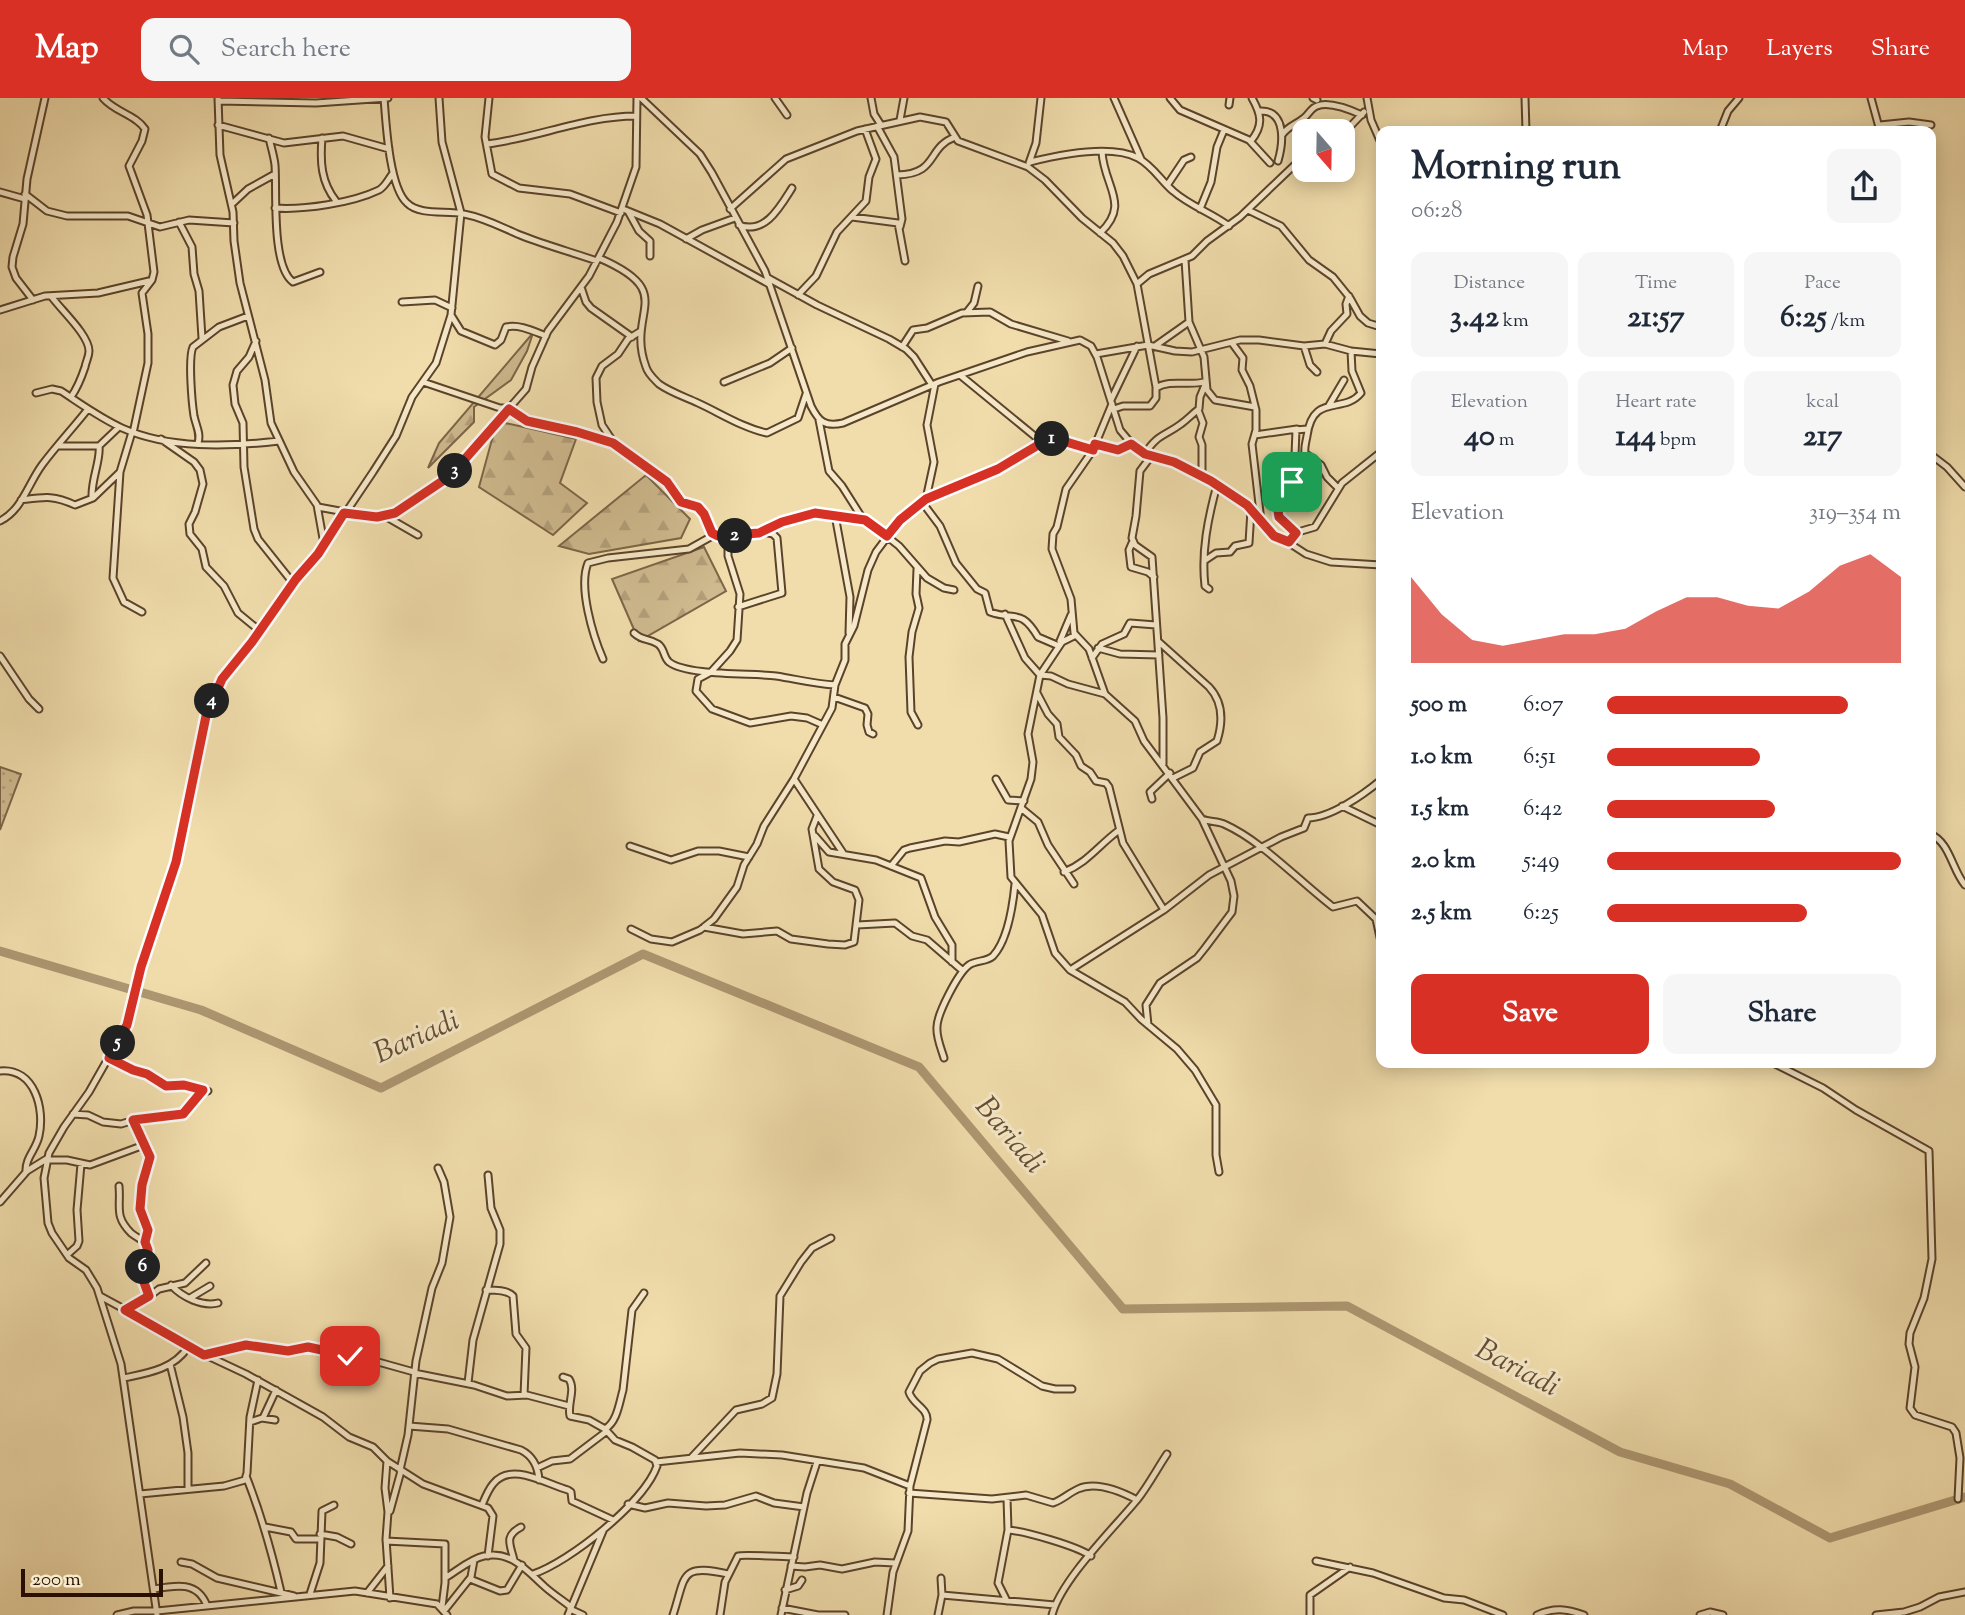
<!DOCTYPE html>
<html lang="en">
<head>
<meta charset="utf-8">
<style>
	:root { --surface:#fff; --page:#f6f6f7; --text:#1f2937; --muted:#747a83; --accent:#d93025 }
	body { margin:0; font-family:"Sorts Mill Goudy",serif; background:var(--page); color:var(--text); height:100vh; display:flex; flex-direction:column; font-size:26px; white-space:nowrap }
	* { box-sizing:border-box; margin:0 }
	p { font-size:23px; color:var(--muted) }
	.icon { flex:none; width:38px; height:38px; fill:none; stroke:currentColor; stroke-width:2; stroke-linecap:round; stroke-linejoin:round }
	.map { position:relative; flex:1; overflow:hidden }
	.panel { position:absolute; left:1376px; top:28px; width:560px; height:942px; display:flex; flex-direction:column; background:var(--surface); border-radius:14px; box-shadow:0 4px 18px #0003 }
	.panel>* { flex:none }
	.needle { width:46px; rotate:160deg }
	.controls { position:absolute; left:1292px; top:21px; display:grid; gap:14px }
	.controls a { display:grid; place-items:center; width:63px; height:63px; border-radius:14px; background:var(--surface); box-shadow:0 4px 18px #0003; font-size:35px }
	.scale { position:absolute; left:21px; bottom:18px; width:142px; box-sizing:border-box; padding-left:7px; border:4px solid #291000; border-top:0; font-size:19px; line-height:24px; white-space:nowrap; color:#291000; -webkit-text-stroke:5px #f6e9c9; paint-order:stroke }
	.pin { position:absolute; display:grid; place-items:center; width:60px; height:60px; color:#fff; margin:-30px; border-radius:14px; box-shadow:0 4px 10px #0006 }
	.km { position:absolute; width:35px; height:35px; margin:-18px; border-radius:50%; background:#222; color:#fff; font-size:19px; line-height:35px; text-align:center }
	.round { display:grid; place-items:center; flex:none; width:74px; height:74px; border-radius:14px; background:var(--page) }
	.overview { display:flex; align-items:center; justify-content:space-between; height:119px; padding:0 35px }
	h1 { font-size:38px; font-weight:700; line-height:52px }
	.figures { display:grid; grid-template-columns:repeat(3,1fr); gap:10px; height:119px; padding:7px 35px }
	.figures div { display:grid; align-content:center; border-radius:14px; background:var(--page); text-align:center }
	.figures b { font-size:30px; font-weight:700 }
	.figures small { font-size:19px; font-weight:400 }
	.figures p { font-size:19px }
	.chart { height:196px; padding:14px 35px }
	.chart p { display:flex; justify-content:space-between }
	.chart svg { width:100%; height:126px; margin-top:7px; fill:var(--accent); opacity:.7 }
	.primary-button { display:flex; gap:14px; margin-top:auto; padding:14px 35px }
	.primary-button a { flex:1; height:80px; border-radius:14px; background:var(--accent); color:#fff; font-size:28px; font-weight:700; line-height:80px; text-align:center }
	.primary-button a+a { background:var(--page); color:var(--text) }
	ul { padding:0 35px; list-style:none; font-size:23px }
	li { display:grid; grid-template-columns:112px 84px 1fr; align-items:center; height:52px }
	li i { height:18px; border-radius:9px; background:var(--accent) }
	header { display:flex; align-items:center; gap:42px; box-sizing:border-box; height:98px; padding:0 35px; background:var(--accent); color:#fff }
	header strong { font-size:33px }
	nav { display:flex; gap:38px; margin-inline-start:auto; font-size:24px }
	.search { width:490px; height:63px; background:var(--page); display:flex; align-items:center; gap:18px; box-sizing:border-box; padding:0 24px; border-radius:14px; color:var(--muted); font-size:26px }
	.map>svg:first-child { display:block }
	.grass { fill:url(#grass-dots); stroke:#7c6548; stroke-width:2 }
	.forest { fill:url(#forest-firs); stroke:#7c6548; stroke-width:2 }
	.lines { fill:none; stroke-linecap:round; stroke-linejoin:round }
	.river { stroke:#ad9772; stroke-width:9 }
	.minor-casing { stroke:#5b432b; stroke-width:9 }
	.minor { stroke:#f6e9c9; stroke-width:5 }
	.route-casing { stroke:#fff; stroke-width:14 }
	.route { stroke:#d93025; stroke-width:9 }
	.labels { text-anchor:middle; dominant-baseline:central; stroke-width:6; stroke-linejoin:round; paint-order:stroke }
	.water-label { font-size:30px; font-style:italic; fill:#644d33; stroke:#f6e9c9 }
</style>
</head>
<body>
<header>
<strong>Map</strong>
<div class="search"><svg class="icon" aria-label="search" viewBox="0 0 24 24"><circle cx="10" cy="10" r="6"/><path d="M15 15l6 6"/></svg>Search here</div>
<nav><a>Map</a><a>Layers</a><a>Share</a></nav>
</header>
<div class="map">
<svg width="1965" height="1517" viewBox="0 0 1965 1517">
	<defs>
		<pattern id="grass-dots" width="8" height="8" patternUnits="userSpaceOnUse" patternTransform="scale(1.75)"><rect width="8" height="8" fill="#cfba8f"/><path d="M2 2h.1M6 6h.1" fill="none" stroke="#b29f7a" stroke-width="1.8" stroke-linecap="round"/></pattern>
		<pattern id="forest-firs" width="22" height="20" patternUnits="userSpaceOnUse" patternTransform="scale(1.75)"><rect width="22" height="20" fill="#cfba8f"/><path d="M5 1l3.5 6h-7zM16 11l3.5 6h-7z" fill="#b29f7a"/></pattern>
	</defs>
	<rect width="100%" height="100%" fill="#f1ddac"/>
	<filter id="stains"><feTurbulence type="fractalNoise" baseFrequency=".00286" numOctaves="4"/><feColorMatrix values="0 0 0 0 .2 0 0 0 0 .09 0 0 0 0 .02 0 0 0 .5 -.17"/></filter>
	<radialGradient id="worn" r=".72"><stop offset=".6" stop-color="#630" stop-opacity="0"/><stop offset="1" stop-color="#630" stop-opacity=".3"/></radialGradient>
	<path class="grass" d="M0 669 21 676 0 732Z"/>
	<path class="forest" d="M533 235 527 253 511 282 474 309V324L428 370 439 345Z
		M497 323 576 341 560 385 587 405 553 437 479 389Z
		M646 377 690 421 681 440 589 456 559 448Z
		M704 449 726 493 639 543 612 481Z"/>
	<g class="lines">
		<path class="river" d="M0 853 201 912 381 990 643 856 919 969 1123 1211 1347 1208 1620 1354 1730 1386 1830 1440 1965 1399"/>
		<g class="minor-casing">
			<path id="minor" d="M103 0C115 14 136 17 145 31L142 43 129 68 147 117 154 174 152 182 142 195 148 236V265L133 335
				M218 0 220 57 233 114 234 143 240 185 265 282 271 325 294 374 317 407 324 446
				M384 0C386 24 389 89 407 105 420 118 447 112 464 116 485 120 501 129 520 137 545 147 571 154 597 163
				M489 0 485 39 492 76 519 90 570 96 621 115
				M641 0 700 56 712 75 765 173 811 308C819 324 825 329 843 325L939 284 1027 254 1080 242 1091 248 1097 259 1120 332 1136 351 1181 367 1211 383 1247 407 1274 438 1289 445 1306 456 1331 464 1381 467
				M775 0 787 17
				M871 0 874 16 881 27
				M1114 0 1141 61
				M1170 0 1180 12 1249 42 1270 65
				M1313 0 1317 2
				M1367 0 1371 22 1381 45
				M1525 0 1526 33
				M1871 0 1880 33
				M218 3 316 5 388 0
				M1229 7 1230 0
				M1260 13C1287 12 1283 46 1278 63
				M900 22 904 0
				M218 27 284 45 343 38 389 51
				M1880 27 1909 24 1931 27
				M877 28 894 59 902 121 900 129
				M1720 33 1728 13 1739 0
				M1282 37C1289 27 1296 27 1304 20 1309 16 1311 10 1317 8 1329 3 1351 12 1362 17
				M1342 37 1364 14
				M269 40C271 49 274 58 275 67 277 93 271 168 293 184L320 174
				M322 40C320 64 321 84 336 103
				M1251 43C1264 27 1261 16 1252 0
				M487 46C537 40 585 18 636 18
				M1030 64C1058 57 1111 46 1138 60 1153 68 1161 83 1173 93 1190 108 1212 115 1229 128
				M1029 65 1036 45 1041 0
				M897 77C939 76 926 50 955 39
				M1168 86 1184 62 1191 59
				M0 94 25 101
				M25 96 47 113 67 118H128L160 129 189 122 234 125
				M232 106 248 91 275 76
				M275 110C304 112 352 105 379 92 385 89 389 80 393 75
				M623 111 660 126 769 186
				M730 111 786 61 857 33 920 19 946 24 958 43 1028 69 1045 82 1082 120 1113 145 1123 158 1137 186 1156 289
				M1200 111 1211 84 1217 49 1224 32
				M1248 112 1281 128 1309 162 1333 179 1350 200 1360 218 1368 225 1381 229
				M628 113 639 133 650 143V158
				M852 119 898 125 905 163
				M179 124 192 149 194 176 199 193 202 240
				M739 127C765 137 780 109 792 90
				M1100 135C1131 106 1104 89 1102 54
				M686 141 702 132 735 120
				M599 160C680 195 625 213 646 269 648 276 654 281 659 286 670 294 685 299 698 305 720 315 743 330 767 335L798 320 806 296
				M1185 162 1189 224 1204 259 1207 292 1215 302 1255 309
				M768 180 817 207 889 241 906 251 914 259 932 287
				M1137 186 1149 176 1192 158 1207 143 1240 119 1304 58
				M581 189 586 204 591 210 632 239
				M798 197 816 178 837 134 866 103 869 79 876 61 865 31
				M51 198C61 212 89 237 89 253 89 259 86 263 85 269 81 281 78 289 71 299
				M33 202 16 180 12 169 13 159 23 126 27 81 45 0
				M402 204 435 202 452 210
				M0 212 45 198 98 195 149 183
				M967 214 974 205 978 188
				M451 217 461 233 495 247 501 242 506 229C519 226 533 233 546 238
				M641 233 628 241 618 256 602 268 596 280 597 304 602 327 616 348 657 376 671 388 681 404 698 409 714 437 733 439 759 435 782 424 815 416 865 422
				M256 243 249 259 237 273 233 287 235 306 243 325 244 369 254 431 258 441 293 485
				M1232 245 1243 260 1242 272 1250 288 1256 312V332L1252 346 1261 423
				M1325 246 1331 233 1347 216 1346 206 1349 198
				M1155 248 1189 224
				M1304 248 1310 267 1317 274
				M902 249 913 232 927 230 962 215 990 214 1011 226 1068 243
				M1096 256 1148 247 1175 253 1192 254 1240 242H1259L1304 248 1325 246 1351 253 1381 256
				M960 277 1043 345
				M423 284 500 310H511
				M724 284 770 265 792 250
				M36 295 52 291 61 293C81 306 100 320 122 330 169 351 228 349 279 343
				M1111 302 1137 248
				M1112 306 1093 352 1066 391 1057 429 1053 436 1052 451 1071 501 1074 535 1089 551 1105 596 1135 623 1144 643 1202 721 1231 783 1234 798 1232 814 1205 850 1197 860 1160 885 1146 907 1148 927
				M1328 309 1344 282
				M509 311 527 323 577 334 613 345
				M1114 311 1123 308H1150L1156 300V290C1170 281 1188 288 1204 284
				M1198 312 1203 325 1199 339 1202 347V378
				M819 322 829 373 842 388 861 418 899 448 927 480 944 490 954 492
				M1255 337 1297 331
				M161 341 194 364 200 372 203 386 195 414 189 426 190 436 202 451 206 469 224 488 238 515 260 533
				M198 345C201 335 196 328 194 318 192 305 188 260 193 249L219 229 248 218
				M1095 346 1118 352 1131 346
				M58 348H99L119 329
				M1145 356C1156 337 1165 338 1181 326 1188 321 1192 316 1199 311L1200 299 1205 287
				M1930 356 1947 369 1965 389
				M1152 357 1140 373 1136 418 1132 440 1135 447 1152 459 1163 620V666
				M120 374 113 480 124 504 142 514
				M1338 390 1327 379 1321 367 1305 355C1304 349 1306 344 1307 338 1313 294 1343 317 1361 295L1352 273 1351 253
				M92 400C91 381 101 362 99 348
				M926 401 934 364 927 327 935 286
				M21 402C45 399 53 397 75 407L93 400 120 374 132 334
				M922 404 940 428 956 465 977 491 985 495 990 514C1015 523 1021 510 1038 539L1059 548
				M318 409 345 414
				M344 415C360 418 379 422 394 415 411 408 429 391 446 382L526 291 532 269 548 233 589 178 617 124 636 69 637 0
				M835 417 850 499 849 535
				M385 418 418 437
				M0 423C22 412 28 386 42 367 57 347 73 330 88 311
				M1296 435 1279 419 1276 399 1284 385 1294 382 1296 332 1307 331
				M720 438 728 449V458L740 496 737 542 730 553 711 574 698 581 696 593 712 611 750 625 791 618 807 620 823 627
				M1132 445 1129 452 1131 469 1148 474 1154 479
				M1289 445 1298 434 1315 429 1342 385 1381 354
				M1204 463 1216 455 1230 454 1235 448 1249 445 1251 412
				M917 471 916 496 919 510 912 534 909 559 911 614 918 627
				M1209 491 1205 488C1201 454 1208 420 1217 387
				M738 509 782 495 777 440 773 436 764 434
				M1005 516 1025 560 1040 577 1051 578 1068 586 1105 596
				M634 535C642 543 649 540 658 546 665 551 663 559 669 564 687 578 752 575 776 578 796 581 815 586 835 587
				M1076 537 1062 544 1040 577 1028 636 1033 664 1031 681 1009 743 1011 779 1042 817 1055 855 1070 872 1125 904 1141 921 1177 951 1195 972 1216 1007V1057L1219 1074
				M1060 543 1071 517
				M1159 544 1209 589C1223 604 1223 624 1217 643L1200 654 1193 670 1173 680
				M1098 550 1120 556 1159 557
				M0 558 29 601 39 611
				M1092 560 1102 546 1124 536 1130 525 1156 527
				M603 561C593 538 578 489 588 465L608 460 689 451 714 437
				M1037 595 1048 616 1057 626 1059 639 1076 657 1081 668 1090 674 1096 683 1106 685 1109 689 1123 745 1164 812
				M834 599 865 610 868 616 867 627 869 634 873 636
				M794 681 843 755
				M996 681 1008 702 1024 703
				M1152 701 1150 694 1170 675
				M1342 708 1381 727
				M1021 710 1038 724 1048 747 1074 786
				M1202 721C1209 724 1217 723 1224 726 1262 743 1299 783 1333 809L1357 803 1376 821 1381 844
				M1930 736C1950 744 1952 772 1965 787
				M815 738 829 754 876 762 921 780 935 819 952 847V864
				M630 748 671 762 698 753H719L749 759
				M891 768 904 752 910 750 945 743 959 744 995 736 1009 739
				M1064 774C1087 765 1099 747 1118 733
				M857 827 895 825 912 838 927 842 963 873
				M704 829 743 836 777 833 791 841 828 846 845 847 854 844 859 802 855 792 833 784 819 771 812 731 817 718
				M631 831 651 841 672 844 700 832 714 821 737 789 744 767 757 746 764 728 794 681 832 610 835 587 845 562V546L854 528 868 472 876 454 900 422 926 401 998 371 1045 343C1061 339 1077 349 1093 352
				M1070 872 1164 812 1209 777 1281 739 1304 730 1308 720C1330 720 1363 697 1381 682
				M109 960 133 972 147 976 166 987H184L208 993
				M944 960C941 950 936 939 937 929 937 916 958 875 969 867 976 862 987 864 993 858 1008 842 1013 806 1015 786
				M1771 964 1823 990 1856 1012 1929 1053 1932 1161 1924 1200 1910 1235 1909 1246 1915 1269 1910 1310 1915 1317 1952 1329 1956 1335 1960 1360 1958 1401
				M0 973C35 970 45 1011 39 1038 36 1052 25 1060 26 1074
				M73 1016 88 1017 103 1024 121 1026 141 1020 181 1016 191 1008 203 992
				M133 1022 151 1059C149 1073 141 1084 140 1099 139 1115 150 1128 145 1144
				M47 1062H67L90 1067 144 1047
				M119 1088C121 1109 114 1118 131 1135 137 1140 144 1142 148 1148L142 1179 149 1198
				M0 1104 27 1073 48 1060
				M67 1157 77 1148 79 1143 77 1112 81 1066
				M171 1187C182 1199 202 1209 218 1205
				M486 1192C495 1192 508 1192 513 1198L516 1236 526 1250 524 1297
				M100 1198 157 1229 180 1245 246 1276 323 1319 349 1339 373 1349 387 1363 423 1386 488 1410 493 1418 488 1458
				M190 1200 210 1188
				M125 1211 142 1204 159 1191 185 1185 206 1165
				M206 1257 246 1247 288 1253 308 1249 332 1252 338 1256 371 1262 414 1274
				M170 1266 183 1319 188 1355V1390
				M414 1275 474 1287 507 1298 527 1297 569 1308
				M124 1280C148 1275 174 1271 188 1249
				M468 1285 473 1242 500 1146V1132L491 1110 488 1077
				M263 1320 276 1292
				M250 1324 262 1320 275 1322
				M409 1328 448 1331 521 1352C533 1358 538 1368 539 1382
				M605 1331C617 1324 619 1306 623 1292L632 1212 644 1195
				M691 1360 736 1312 762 1306 772 1300 777 1276 780 1198 801 1164 812 1150 831 1140
				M387 1363 385 1390 388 1414 386 1441 390 1500
				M656 1364 740 1355 782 1357 864 1370 910 1388
				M537 1370 552 1363 570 1361 607 1333
				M400 1372 408 1337 416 1263 432 1190 442 1165 450 1119 444 1084 438 1070
				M246 1378C261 1416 272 1455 281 1494
				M909 1395 992 1401 1026 1397 1053 1405C1062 1402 1069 1395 1078 1391 1096 1383 1120 1393 1137 1402
				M140 1396 224 1388 245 1382 247 1375 250 1319 258 1282
				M628 1406 645 1410 668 1405 706 1408 725 1407 756 1398 774 1405 804 1409
				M482 1407C485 1400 488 1392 493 1386 511 1363 546 1386 568 1392L571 1394 572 1403 613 1422
				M390 1413 401 1373
				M265 1429 291 1434 296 1441H320
				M1008 1432C1024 1433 1077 1448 1091 1458
				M320 1436 337 1439 351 1446
				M386 1443 445 1446V1485L442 1509
				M514 1462C510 1446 504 1438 521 1429
				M1316 1463 1373 1475 1444 1500 1464 1502 1503 1517
				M181 1464 192 1466 217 1480 294 1498
				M791 1468 805 1469 820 1467 842 1471 875 1464 895 1465
				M533 1476C569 1464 644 1405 657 1368L655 1362 632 1349 615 1342 605 1331 589 1322 570 1318C567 1306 576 1292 569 1281L563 1279
				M445 1480C457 1473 470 1461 484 1458 511 1452 527 1473 545 1489 553 1496 562 1502 571 1509
				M470 1481 500 1493 507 1492 522 1467
				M154 1491C176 1487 198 1483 207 1508
				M785 1492 798 1488 802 1482
				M367 1495 388 1468
				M310 1496 320 1465 322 1413 334 1407
				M942 1497 1055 1507
				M1007 1503 998 1485 1008 1432 1007 1400
				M782 1510 818 1517H845
				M570 1511 583 1517
				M444 1513 471 1479 474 1462
				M117 1517 134 1513H157L355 1493 437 1506 447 1517
				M157 1517 121 1266 97 1190 86 1172 69 1160 52 1135 48 1125 44 1080 49 1055 64 1029 89 994 127 927 140 869 179 752 206 618 214 596 222 581 252 544 296 481 318 456 373 374 396 338 412 299 436 265 451 217 461 115 442 44 439 0
				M568 1517 603 1433
				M673 1517C686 1478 679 1465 728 1476
				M720 1517 725 1484 738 1458C743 1456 784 1459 794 1459
				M781 1517 807 1395 817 1364
				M887 1517 893 1474 908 1433 910 1388 927 1322C928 1310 912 1306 909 1294L920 1273 930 1265 938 1261 972 1255 998 1261 1042 1288 1055 1291H1072
				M938 1517 942 1497 941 1480
				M1052 1517C1061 1482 1113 1431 1137 1402 1148 1388 1157 1371 1167 1356
				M1310 1517V1497L1350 1469
				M1537 1517C1554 1509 1567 1511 1584 1517
				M1700 1517 1710 1514 1723 1517
				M1876 1517 1904 1514 1920 1509 1939 1499 1965 1494"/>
		</g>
		<use href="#minor" class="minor"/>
	</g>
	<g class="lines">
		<g class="route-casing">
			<path id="route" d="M350 1258 308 1249 288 1253 246 1247 204 1257 125 1212 149 1198 142 1179 148 1152 145 1144 148 1132 140 1111 142 1087 150 1059 133 1022 183 1016 203 992 184 987 166 988 147 976 133 972 109 960 127 927 141 869 176 764 206 618 222 581 252 544 296 481 318 456 344 415 377 419 395 415 450 378 509 311 527 323 577 334 613 345 667 384 681 404 698 409 704 416 712 435 718 438 759 435 782 424 815 415 865 422 887 438 900 422 926 401 998 371 1045 343H1063L1093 352 1095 346 1118 352 1131 346 1145 356 1174 364 1211 383 1247 407 1274 438 1289 444 1296 435 1279 419 1276 399 1284 386 1292 384"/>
		</g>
		<use href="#route" class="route"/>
	</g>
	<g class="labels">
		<g class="water-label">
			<text transform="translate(417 940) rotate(-24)">Bariadi</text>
			<text transform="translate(1009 1038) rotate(50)">Bariadi</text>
			<text transform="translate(1517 1271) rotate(28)">Bariadi</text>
		</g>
	</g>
	<rect width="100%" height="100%" filter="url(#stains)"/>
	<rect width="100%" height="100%" fill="url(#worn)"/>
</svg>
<div class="controls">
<a><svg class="needle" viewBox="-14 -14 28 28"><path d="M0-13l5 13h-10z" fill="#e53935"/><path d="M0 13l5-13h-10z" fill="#747a83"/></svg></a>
</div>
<div class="scale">200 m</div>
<div class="pin" style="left:1292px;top:384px;background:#1e9e55"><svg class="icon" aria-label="arrive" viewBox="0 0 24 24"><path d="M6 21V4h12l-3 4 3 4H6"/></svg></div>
<div class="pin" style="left:350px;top:1258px;background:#d93025"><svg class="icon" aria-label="check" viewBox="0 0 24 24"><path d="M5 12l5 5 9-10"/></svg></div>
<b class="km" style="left:1052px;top:341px">1</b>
<b class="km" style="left:735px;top:438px">2</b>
<b class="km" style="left:455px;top:373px">3</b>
<b class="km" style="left:212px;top:603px">4</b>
<b class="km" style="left:118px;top:945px">5</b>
<b class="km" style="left:143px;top:1169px">6</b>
<section class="panel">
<div class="overview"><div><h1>Morning run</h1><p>06:28</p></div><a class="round"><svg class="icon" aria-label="share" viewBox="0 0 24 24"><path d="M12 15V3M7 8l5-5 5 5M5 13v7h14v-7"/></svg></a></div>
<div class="figures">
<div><p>Distance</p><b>3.42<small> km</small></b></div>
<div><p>Time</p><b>21:57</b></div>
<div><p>Pace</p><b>6:25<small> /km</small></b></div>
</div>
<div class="figures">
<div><p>Elevation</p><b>40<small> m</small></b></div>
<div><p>Heart rate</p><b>144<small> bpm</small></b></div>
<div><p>kcal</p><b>217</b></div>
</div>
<div class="chart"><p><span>Elevation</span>319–354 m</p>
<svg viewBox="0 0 160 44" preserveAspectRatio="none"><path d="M0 44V14L10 27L20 36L30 38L40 36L50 34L60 34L70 32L80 26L90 21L100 21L110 24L120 25L130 19L140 10L150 6L160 14V44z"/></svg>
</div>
<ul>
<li><b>500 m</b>6:07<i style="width:82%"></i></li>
<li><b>1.0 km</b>6:51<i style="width:52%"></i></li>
<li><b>1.5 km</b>6:42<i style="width:57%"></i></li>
<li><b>2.0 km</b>5:49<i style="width:100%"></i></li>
<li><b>2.5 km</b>6:25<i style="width:68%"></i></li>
</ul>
<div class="primary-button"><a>Save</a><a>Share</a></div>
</section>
</div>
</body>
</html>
